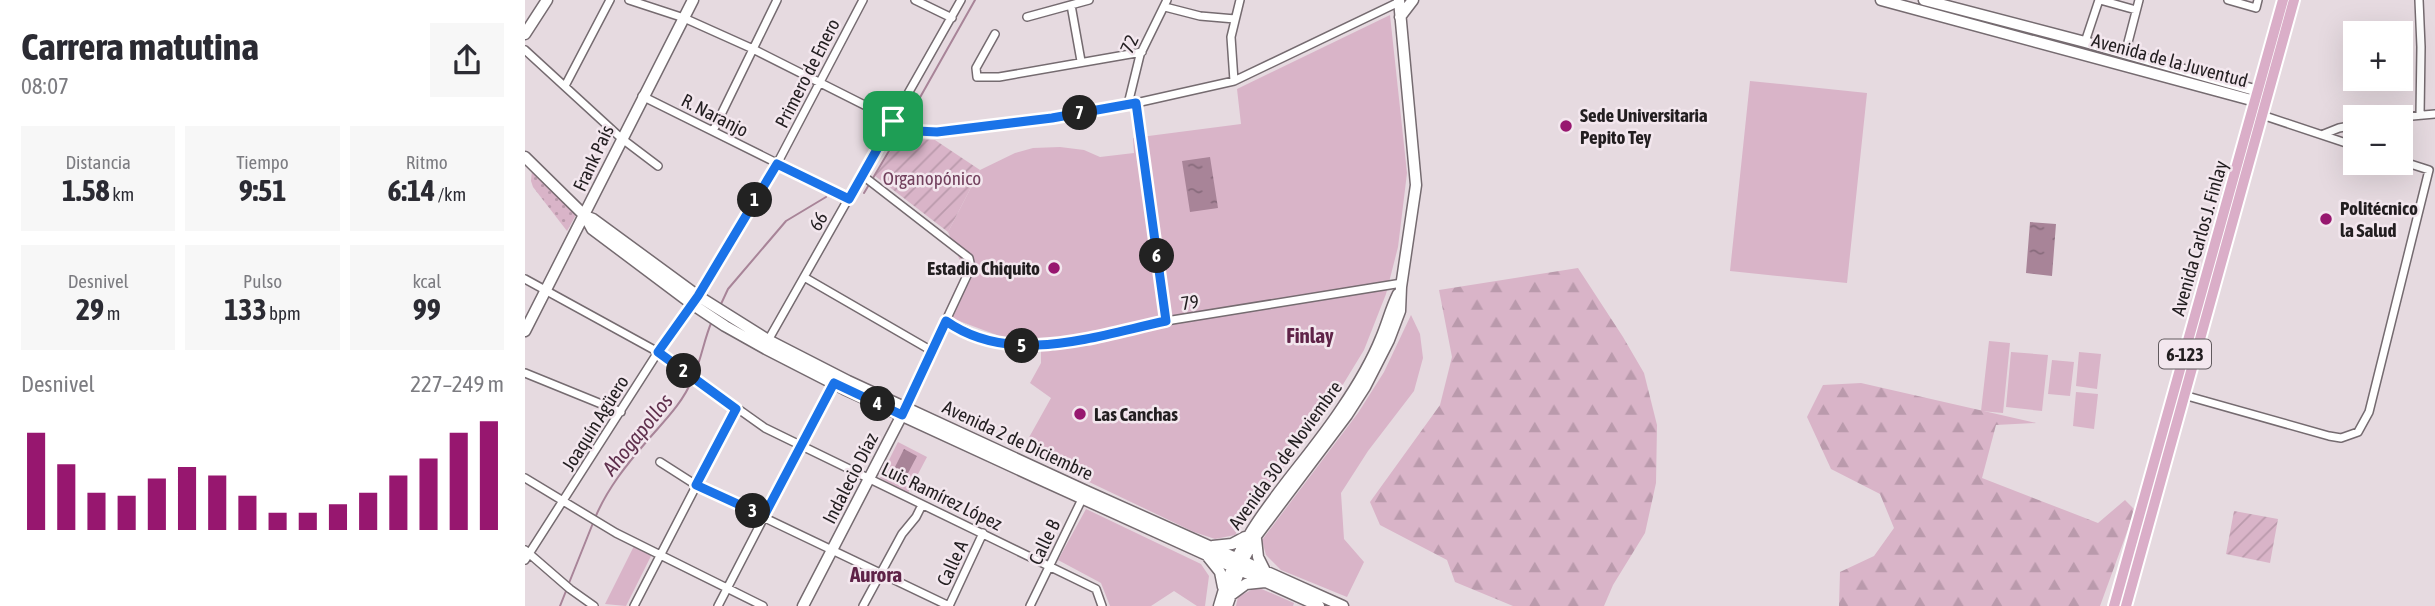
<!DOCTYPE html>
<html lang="es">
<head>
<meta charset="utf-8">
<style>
	:root { --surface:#fff; --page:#f7f7f7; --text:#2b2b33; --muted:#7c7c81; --accent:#97176f }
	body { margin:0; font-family:"Asap Condensed",sans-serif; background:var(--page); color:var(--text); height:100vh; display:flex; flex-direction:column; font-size:26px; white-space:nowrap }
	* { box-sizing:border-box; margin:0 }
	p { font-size:23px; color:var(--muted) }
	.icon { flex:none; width:38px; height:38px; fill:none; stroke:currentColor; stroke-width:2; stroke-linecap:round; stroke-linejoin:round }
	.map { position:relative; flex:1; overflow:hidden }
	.panel { display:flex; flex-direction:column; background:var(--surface); width:525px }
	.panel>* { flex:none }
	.controls { position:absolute; left:1818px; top:21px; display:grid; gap:14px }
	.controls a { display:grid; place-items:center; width:70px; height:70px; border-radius:0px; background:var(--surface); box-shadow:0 7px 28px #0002; font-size:35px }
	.pin { position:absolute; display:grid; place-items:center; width:60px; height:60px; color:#fff; margin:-30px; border-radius:14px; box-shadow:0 4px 10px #0006 }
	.km { position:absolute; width:35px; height:35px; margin:-18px; border-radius:50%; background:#222; color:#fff; font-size:19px; line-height:35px; text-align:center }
	.round { display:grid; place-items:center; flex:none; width:74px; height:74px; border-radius:0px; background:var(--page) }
	.summary { display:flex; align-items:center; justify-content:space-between; height:119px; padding:0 21px }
	h1 { font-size:38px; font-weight:700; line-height:52px }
	.figures { display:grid; grid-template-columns:repeat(3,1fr); gap:10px; height:119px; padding:7px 21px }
	.figures div { display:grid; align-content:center; border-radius:0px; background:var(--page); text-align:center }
	.figures b { font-size:30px; font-weight:700 }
	.figures small { font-size:19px; font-weight:400 }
	.figures p { font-size:19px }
	.chart { height:196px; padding:14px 21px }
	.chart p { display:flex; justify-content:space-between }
	.chart svg { width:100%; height:126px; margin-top:7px; stroke:var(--accent); stroke-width:6 }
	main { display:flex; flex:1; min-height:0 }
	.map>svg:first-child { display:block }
	.grass { fill:#d9b4c8 }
	.forest { fill:url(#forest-firs) }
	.park { fill:url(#park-dots) }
	.garden { fill:url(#garden-furrows) }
	.water { fill:url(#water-ripples) }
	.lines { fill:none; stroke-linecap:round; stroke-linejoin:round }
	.stream { stroke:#a88498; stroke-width:2 }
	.street-casing { stroke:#756b70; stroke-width:10 }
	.secondary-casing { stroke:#756b70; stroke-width:13 }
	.primary-casing { stroke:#fff; stroke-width:14 }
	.street { stroke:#fff; stroke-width:7 }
	.secondary { stroke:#fff; stroke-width:10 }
	.primary { stroke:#daaec8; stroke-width:10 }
	.route-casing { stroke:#fff; stroke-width:14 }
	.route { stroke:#1a73e8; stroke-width:9 }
	.poi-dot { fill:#97176f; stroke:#f3e7ee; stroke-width:2.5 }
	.labels { text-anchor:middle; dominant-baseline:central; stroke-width:5; stroke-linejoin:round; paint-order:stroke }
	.shield { fill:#f3e7ee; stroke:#615a5e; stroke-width:2 }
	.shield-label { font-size:18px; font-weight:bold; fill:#221e20 }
	.street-label { font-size:19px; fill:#221e20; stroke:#f3e7ee }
	.poi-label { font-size:19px; font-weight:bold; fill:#221e20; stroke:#f3e7ee; text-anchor:start }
	.park-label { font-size:19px; fill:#72405d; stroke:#f3e7ee }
	.neighbourhood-label { font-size:21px; font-weight:bold; fill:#5f2348; stroke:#f3e7ee }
	.water-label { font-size:21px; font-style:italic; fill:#60304d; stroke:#f3e7ee }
</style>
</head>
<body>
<main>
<section class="panel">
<div class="summary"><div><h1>Carrera matutina</h1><p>08:07</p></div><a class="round"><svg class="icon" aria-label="share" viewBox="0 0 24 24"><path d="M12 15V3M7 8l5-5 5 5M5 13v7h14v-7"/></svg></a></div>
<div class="figures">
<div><p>Distancia</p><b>1.58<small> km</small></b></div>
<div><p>Tiempo</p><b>9:51</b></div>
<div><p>Ritmo</p><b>6:14<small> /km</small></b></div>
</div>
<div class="figures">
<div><p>Desnivel</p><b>29<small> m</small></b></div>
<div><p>Pulso</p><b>133<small> bpm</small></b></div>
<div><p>kcal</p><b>99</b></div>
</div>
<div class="chart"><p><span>Desnivel</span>227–249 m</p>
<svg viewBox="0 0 160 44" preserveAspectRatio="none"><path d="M5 44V10M15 44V21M25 44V31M35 44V32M45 44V26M55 44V22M65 44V25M75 44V32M85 44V38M95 44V38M105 44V35M115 44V31M125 44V25M135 44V19M145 44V10M155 44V6"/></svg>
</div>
</section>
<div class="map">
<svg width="1910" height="606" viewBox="0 0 1910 606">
	<defs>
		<pattern id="forest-firs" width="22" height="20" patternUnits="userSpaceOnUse" patternTransform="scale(1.75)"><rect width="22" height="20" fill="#d9b4c8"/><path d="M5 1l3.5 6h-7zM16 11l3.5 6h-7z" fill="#ba9aac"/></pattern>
		<pattern id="park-dots" width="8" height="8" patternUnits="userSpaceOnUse" patternTransform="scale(1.75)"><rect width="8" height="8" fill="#d9b4c8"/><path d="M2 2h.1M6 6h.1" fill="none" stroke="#ba9aac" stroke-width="1.8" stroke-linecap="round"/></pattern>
		<pattern id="garden-furrows" width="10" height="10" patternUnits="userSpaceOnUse" patternTransform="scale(1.75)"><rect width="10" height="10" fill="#d9b4c8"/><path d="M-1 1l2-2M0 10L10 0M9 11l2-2" fill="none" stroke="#ba9aac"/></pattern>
		<pattern id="water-ripples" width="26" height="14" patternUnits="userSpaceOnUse" patternTransform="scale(1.75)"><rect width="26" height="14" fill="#a88498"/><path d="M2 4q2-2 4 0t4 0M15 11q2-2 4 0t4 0" fill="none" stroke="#886b7c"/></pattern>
	</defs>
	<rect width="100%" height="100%" fill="#e6dae0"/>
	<path class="grass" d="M865 15 882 173 873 247 861 294 839 350 814 391 710 535 690 539 669 532 497 450 526 398 505 383 516 363V343L488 341 418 315 439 270 423 232 455 170 490 153 508 148 535 147 559 150 575 157 609 153 608 138 716 124 712 89Z
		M1225 81 1342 93 1322 283 1205 271Z
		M886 315 895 334 898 358 889 391 843 451 816 493 819 539 839 562 822 597 756 570 741 555 737 540 833 413 859 372Z
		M1464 341 1485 343 1478 413 1456 411Z
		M1486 352 1523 355 1517 411 1481 407Z
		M1554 352 1576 354 1572 389 1551 386Z
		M1527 360 1549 362 1545 396 1523 394Z
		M1551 392 1573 394 1569 429 1548 426Z
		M373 442 402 457 383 493 355 478Z
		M561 509 676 564 684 576 680 606H672L649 591 626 606H585L576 583 533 560Z
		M109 546 127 554 101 606 80 604Z
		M732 587 769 603 768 606H711L713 597Z"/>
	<path class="forest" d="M1053 268 1098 337 1119 373 1132 425 1131 483 1120 533 1088 585 1079 606H988L930 582 922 560 855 525 845 502 915 405 927 357 914 290Z
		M1336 383 1511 423 1471 425 1457 478 1573 523 1600 500 1610 510 1575 606H1314L1315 572 1349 556 1369 528 1355 494 1306 469 1282 417 1298 385Z"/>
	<path class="park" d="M7 170 52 213 42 231 8 187 6 181Z"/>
	<path class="garden" d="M376 134 393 139 410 140 455 170 423 232 350 176Z
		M1709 511 1753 519 1745 563 1701 554Z"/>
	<path class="water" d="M685 157 693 208 665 212 657 161Z
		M1505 222 1531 224 1527 276 1501 273Z
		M379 449 392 456 380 479 367 473Z"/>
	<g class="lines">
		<path class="stream" d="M380 124 450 0
			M348 178 377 129
			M339 193 345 183
			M196 304 203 289 261 221 301 197
			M169 375C177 357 179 339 187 321
			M70 518C82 489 102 464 122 441 139 421 157 404 167 380
			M44 583 68 523
			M35 606 41 591"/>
		<g class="street-casing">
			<path id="street" d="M104 0 159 18 228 49 383 127 392 131 412 132 527 118 611 103 709 81 874 2
				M390 0 427 18
				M1575 0 1611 10
				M1703 0 1731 8 1733 0
				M1894 0 1896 47 1895 115
				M546 5 556 61
				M640 7 675 16 710 19
				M502 17 564 0
				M470 34 451 68 452 77H474L617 52
				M1560 42 1574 0
				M0 50 96 138 133 166
				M1600 54 1614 0
				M709 81 706 37 715 0
				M40 86 85 0
				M117 96 324 199
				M611 103 641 321
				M603 104 615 55 642 0
				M1737 115 1830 146
				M1876 117 1910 114
				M188 131 252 0
				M1799 134 1814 128 1830 125
				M337 175 444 258 446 267 380 408
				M279 277 407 351
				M0 279 133 352 240 428 571 589 577 606
				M421 321 459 339 489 345 524 346 641 321 877 283
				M241 344 436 0
				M0 373 96 412
				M1655 394 1804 436 1816 438 1833 432 1844 412 1904 170 1876 161
				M135 462 171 485 424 606
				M0 478 91 533 238 606
				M0 550 45 589 69 606
				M0 560 133 352 173 296 252 164 338 0
				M109 606 211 409
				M193 606 310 380
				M338 606 377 534 391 517 397 505
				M424 606 458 533
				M505 606 559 495"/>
		</g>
		<g class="secondary-casing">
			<path id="secondary" d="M1356 0 1730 101 1737 100
				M1399 0 1560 42 1733 91 1738 96
				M875 17 888 0
				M0 34 22 0
				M0 157 60 216 67 229 167 304 200 326 241 349 319 389 510 477 794 606
				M60 216 68 219 173 296 243 340 323 381 561 491 818 606
				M0 331 168 0
				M731 539 733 557 740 571
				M688 546 707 544 720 537
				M683 557 695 572 698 587
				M706 595 721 584 740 582
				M278 606 379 411
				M694 606C715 524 772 476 817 408 832 386 846 363 856 338 862 324 866 308 873 294
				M702 606 718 561 731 536 822 415 840 387 864 340 875 311 876 287 891 185 874 0"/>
		</g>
		<g class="primary-casing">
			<path id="primary" d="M1589 606 1758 0
				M1601 606 1769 0"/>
		</g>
		<use href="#street" class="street"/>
		<use href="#secondary" class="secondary"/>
		<use href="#primary" class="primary"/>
	</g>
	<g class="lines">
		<g class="route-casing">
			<path id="route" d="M611 103 641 321C570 336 486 367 421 321L377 415 309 383 239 516 171 485 211 409 133 352 173 296 252 164 324 199 368 121 392 131 412 132 527 118Z"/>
		</g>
		<use href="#route" class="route"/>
	</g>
	<g class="poi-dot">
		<circle cx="1041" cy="126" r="7"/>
		<circle cx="1801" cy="219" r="7"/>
		<circle cx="529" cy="268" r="7"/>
		<circle cx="555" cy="414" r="7"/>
	</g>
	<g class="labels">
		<rect class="shield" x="1634" y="339.5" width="52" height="29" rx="5"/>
		<g class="shield-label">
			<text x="1660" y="354">6-123</text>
		</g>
		<g class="street-label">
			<text transform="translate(604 44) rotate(-66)">72</text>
			<text transform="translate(1645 60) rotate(15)">Avenida de la Juventud</text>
			<text transform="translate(282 73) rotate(-63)">Primero de Enero</text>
			<text transform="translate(190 115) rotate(27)">R. Naranjo</text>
			<text transform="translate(68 158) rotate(-65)">Frank País</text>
			<text transform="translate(293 221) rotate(-60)">66</text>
			<text transform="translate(1674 238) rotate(-74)">Avenida Carlos J. Finlay</text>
			<text transform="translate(665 302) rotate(-9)">79</text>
			<text transform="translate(70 423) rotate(-58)">Joaquín Agüero</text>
			<text transform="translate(493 440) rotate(25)">Avenida 2 de Diciembre</text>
			<text transform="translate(760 455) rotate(-54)">Avenida 30 de Noviembre</text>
			<text transform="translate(325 478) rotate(-63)">Indalecio Díaz</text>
			<text transform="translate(417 496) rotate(26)">Luis Ramírez López</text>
			<text transform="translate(519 542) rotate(-64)">Calle B</text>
			<text transform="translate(427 563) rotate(-65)">Calle A</text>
		</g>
		<g class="poi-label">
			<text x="1055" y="115">Sede Universitaria<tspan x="1055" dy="22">Pepito Tey</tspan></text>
			<text x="1815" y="208">Politécnico<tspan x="1815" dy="22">la Salud</tspan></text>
			<text x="515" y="268" text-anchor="end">Estadio Chiquito</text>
			<text x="569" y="414">Las Canchas</text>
		</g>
		<g class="park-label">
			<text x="407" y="178">Organopónico</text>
		</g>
		<g class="neighbourhood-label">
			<text x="785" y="335">Finlay</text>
			<text x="351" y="574">Aurora</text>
		</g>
		<g class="water-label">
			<text transform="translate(112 434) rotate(-51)">Ahogapollos</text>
		</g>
	</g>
</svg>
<div class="controls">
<a>+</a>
<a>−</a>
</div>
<div class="pin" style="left:368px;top:121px;background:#1e9e55"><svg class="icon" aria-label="arrive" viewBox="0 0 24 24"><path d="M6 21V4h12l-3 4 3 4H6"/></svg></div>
<b class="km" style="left:230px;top:200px">1</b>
<b class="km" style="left:159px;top:371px">2</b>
<b class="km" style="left:228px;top:511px">3</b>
<b class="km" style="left:353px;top:404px">4</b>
<b class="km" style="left:497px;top:346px">5</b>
<b class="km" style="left:632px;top:256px">6</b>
<b class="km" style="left:555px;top:113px">7</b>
</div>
</main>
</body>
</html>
